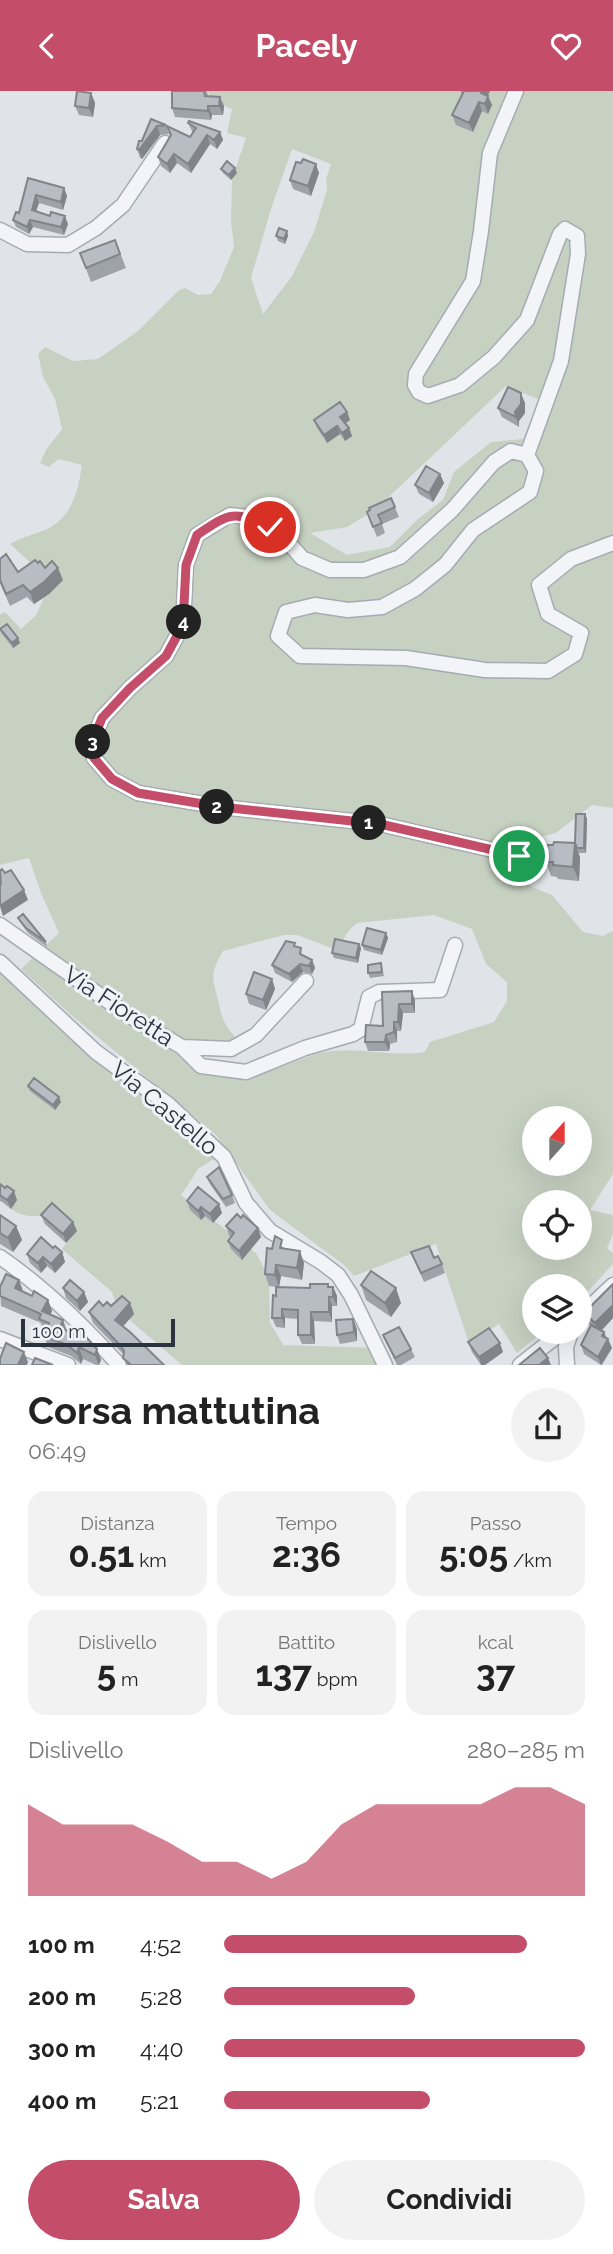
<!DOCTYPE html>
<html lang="it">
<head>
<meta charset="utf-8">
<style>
	:root { --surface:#fff; --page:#f2f2f2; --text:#222; --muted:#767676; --accent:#c44e69 }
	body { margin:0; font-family:Raleway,sans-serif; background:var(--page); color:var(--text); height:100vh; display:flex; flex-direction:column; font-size:26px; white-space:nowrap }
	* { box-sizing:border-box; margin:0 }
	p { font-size:23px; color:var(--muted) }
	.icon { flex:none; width:38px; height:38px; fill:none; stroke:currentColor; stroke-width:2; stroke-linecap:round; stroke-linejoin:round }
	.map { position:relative; height:1274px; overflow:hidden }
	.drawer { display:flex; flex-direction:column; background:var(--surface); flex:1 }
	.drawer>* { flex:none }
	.needle { width:46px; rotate:21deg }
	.tools { position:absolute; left:522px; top:1015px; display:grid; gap:14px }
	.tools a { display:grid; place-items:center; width:70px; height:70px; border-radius:50%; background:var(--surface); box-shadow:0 7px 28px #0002; font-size:35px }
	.scale { position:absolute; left:21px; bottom:18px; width:154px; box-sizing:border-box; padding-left:7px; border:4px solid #2a333e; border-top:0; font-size:19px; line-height:24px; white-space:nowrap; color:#2a333e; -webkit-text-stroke:5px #eff2f6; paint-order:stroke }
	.pin { position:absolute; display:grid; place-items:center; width:60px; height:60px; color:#fff; margin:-30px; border:4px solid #fff; border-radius:50%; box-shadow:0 2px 7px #0007 }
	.km { position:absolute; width:35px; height:35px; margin:-18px; border-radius:50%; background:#222; color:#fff; font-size:19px; line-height:35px; text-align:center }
	.round { display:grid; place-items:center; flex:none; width:74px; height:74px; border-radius:37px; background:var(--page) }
	.head { display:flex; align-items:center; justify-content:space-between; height:119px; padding:0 28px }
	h1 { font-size:38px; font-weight:700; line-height:52px }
	.metrics { display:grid; grid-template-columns:repeat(3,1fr); gap:10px; height:119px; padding:7px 28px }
	.metrics div { display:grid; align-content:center; border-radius:18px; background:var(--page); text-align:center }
	.metrics b { font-size:35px; font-weight:700 }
	.metrics small { font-size:19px; font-weight:400 }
	.metrics p { font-size:19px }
	.chart { height:196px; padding:14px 28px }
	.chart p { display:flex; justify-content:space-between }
	.chart svg { width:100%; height:126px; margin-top:7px; fill:var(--accent); opacity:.7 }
	.button { display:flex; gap:14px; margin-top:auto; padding:14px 28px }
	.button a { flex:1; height:80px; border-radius:42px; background:var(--accent); color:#fff; font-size:28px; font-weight:700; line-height:80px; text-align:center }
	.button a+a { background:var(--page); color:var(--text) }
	ul { padding:0 28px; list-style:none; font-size:23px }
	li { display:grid; grid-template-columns:112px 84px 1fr; align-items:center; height:52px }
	li i { height:18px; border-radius:9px; background:var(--accent) }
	header { display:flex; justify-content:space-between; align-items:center; height:91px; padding:0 28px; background:var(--accent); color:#fff; font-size:32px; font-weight:700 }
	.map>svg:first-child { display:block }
	.green { fill:#c7d1c2; fill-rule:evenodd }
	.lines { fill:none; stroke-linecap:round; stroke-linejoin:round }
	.minor-casing { stroke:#a6abb2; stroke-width:17 }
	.minor { stroke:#f2f4f7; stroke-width:14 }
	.wall { fill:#9ea3a9 }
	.shaded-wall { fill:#818489 }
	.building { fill:#b8bdc4; stroke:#818489; stroke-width:2 }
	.route-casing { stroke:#fff; stroke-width:14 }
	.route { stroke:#c44e69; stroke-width:9 }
	.labels { text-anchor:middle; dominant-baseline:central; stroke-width:6; stroke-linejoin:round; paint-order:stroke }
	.street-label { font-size:24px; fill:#2a333e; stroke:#eff2f6 }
</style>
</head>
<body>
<header><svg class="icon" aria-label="back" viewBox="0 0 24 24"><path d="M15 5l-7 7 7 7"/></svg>Pacely<svg class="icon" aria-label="heart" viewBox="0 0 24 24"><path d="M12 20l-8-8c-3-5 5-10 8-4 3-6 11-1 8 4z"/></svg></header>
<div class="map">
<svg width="613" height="1274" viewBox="0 0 613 1274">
	<rect width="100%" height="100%" fill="#e0e4e8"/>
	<path class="green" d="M208 0H613V717L592 714 556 742 529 749 504 751 496 770 523 773 530 795 552 804 583 841 603 845 613 840V1083L590 1119 613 1124V1143L607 1157 613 1162V1173L579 1210V1195H534V1241H543L517 1262 499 1233 469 1252 436 1153 354 1185 344 1174 270 1119 216 1044 71 924 21 878 59 842 41 802 29 767 0 774V523L5 521 21 538 36 524 48 498 36 477 10 453C23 445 38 443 51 436 74 422 78 398 82 374L59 368 49 376 40 372 46 359 62 338 55 308 43 286 38 263 45 256 73 270 98 268 138 240 179 199 185 197 198 204 211 203 220 190 234 156 231 131 232 88 246 47 227 42 232 18 211 9ZM292 58 331 73 326 88 327 99 314 141 292 185 263 223 251 187 271 118ZM506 295 540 309 523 348 491 351 454 381 443 409 419 427 390 456 347 464 310 442 347 436 375 419ZM434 824 472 838 486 873 507 891V910L494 931 430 951 425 961C389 967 352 953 316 963 295 969 264 986 243 983 232 982 204 967 193 962L238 950C223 931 223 931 218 909 212 885 210 883 223 860L284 844H297L334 858C345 852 345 839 358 832ZM534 1027H579V1073H534ZM534 1111H579V1157H534Z
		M0 879C36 911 71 946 109 976 144 1005 187 1031 214 1068L199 1077 181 1104 256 1162 269 1187 270 1232 284 1255 285 1254 376 1257 384 1274H182L118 1219 112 1201 62 1158 77 1139C62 1115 31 1134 11 1118 7 1114 3 1104 0 1099Z"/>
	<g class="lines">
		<g class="minor-casing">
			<path id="minor" d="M516 0 490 62 481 140 473 190 416 283 415 294 419 301 428 305 460 294 494 266 527 229 560 143 565 138 577 145 578 163 561 270 527 364 511 360 494 371 452 419 400 466 364 479H330L302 467 286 449 270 436 248 426 230 424 197 444 186 474 183 534 166 565 130 597 102 627 93 649 94 667 112 688 138 702 221 716 380 733 519 765
				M0 139 27 153 68 154 96 137 123 114 165 52
				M527 364 536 380 530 401 473 439 445 474 415 498 382 516 348 519 315 514 286 521 278 545 300 565 406 567 485 579 548 580 575 563 581 542 548 523 539 494 571 468 613 452
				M0 834 125 922 182 956 231 958 256 944 306 890
				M0 871 96 961 169 1014 224 1066 246 1112 270 1140 321 1171 338 1184 351 1204 385 1274
				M182 956 201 975 246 981 305 957 353 943 361 938 369 906 379 901 440 899 455 854
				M0 1166C45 1197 83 1234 119 1274
				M579 1226 613 1194
				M0 1248 68 1274
				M520 1274 562 1241
				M567 1274 566 1256 571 1241"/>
		</g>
		<use href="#minor" class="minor"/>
	</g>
	<path class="wall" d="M172 0H207L208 5 224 15 223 24H212L211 29 175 26 172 17Z
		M460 0H490L488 5 492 14 488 23 482 20 473 41 456 34 452 24 462 3Z
		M91 2 95 12 93 26 79 24 75 15Z
		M151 28 166 34 169 43 160 44 142 68 140 67 137 58Z
		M188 32 220 41 223 49 217 58 210 53 191 82 177 72 170 82 161 75 158 66 171 45 167 35 190 46 193 42Z
		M301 72 319 82 311 105 293 98 290 89Z
		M221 78 237 82 231 89 223 82Z
		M28 87 64 97 67 105 63 119 39 112 36 120 68 133 64 144 33 136 29 143 16 136 13 129 19 122Z
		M287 140 288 145 285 153 278 150 276 145Z
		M115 149 126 177 91 191 80 162Z
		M525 312V322L519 330V336L502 326 498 317Z
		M314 329H350L345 332 349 337 352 345 345 350 340 343 327 352 317 337Z
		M440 383 444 392 433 411 419 403 415 394Z
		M391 407 399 426 382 433 385 442 377 446 367 421Z
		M0 468 18 481 38 472 63 489 49 503 34 513 27 506 10 515 0 492Z
		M0 538 20 552 13 557 2 543Z
		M585 723 587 728 586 762H579L580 767 579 790 558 788 557 786 551 785 546 771 553 754 575 752Z
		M18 827 46 851 47 856 28 842 20 831Z
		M386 842 388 847 382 864 364 859 362 854Z
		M359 853 361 857 358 872 334 867 332 862Z
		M296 856 304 865 312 869 315 877 312 883 303 881 292 891 275 882 272 874Z
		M381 872 384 885 370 887 368 882Z
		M272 888 275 898 266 919 249 913 246 903Z
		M382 901 415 909V922H403L401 940H397V951L390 953 389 960H368L365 951 383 935Z
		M28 995 61 1011 55 1019 30 1000Z
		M207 1086 232 1104 235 1112 226 1116 210 1093Z
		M0 1093 17 1109 11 1118 1 1110 0 1111Z
		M187 1110 222 1122 213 1132 205 1125 201 1129 190 1119Z
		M0 1124 16 1135 22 1149 13 1161 0 1153Z
		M41 1124 73 1131 77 1140 66 1152 45 1133Z
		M226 1135 258 1137 261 1146 242 1169 231 1158 228 1150 231 1146 229 1144Z
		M53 1157 62 1161 65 1171 55 1182 47 1175 41 1182 30 1172 27 1163Z
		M272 1158H285L304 1172 302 1189 281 1185 279 1196H333L337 1205V1215H332V1231L314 1230 315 1253H302L298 1244V1228L285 1227V1237L276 1236 272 1227 277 1196 269 1195 265 1183Z
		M411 1161 434 1167 442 1173 445 1182 424 1191Z
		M613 1193V1227L601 1240 604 1241 612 1257 602 1274H601L584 1263 581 1254 591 1235 587 1232 584 1222Z
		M361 1194 401 1212 391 1226 366 1209Z
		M0 1196 23 1200 32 1205 48 1209 52 1220 50 1224 66 1239 97 1258 101 1269 99 1274H96L83 1268 81 1273 71 1265 48 1256 44 1245 46 1240 43 1239 41 1232 1 1215Z
		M63 1197 84 1201 88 1211 80 1220 66 1207Z
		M111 1215 134 1223 123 1235 164 1274H126L124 1264 93 1232 89 1221Z
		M357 1238V1250L340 1253 337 1244Z
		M383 1244 411 1258 415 1266 401 1274H397Z
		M468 1251 503 1261 485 1274H481L472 1261Z"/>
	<path class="shaded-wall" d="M482 0H490L484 11 481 2Z
		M91 2 95 12 93 26 89 17Z
		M488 5 492 14 488 23 485 13Z
		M220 6 224 15 223 24 219 15Z
		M479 11 482 20 473 41 469 32Z
		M208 15 212 24 211 29 208 20Z
		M157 35 160 44 142 68 139 59Z
		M220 41 223 49 217 58 214 49Z
		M207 44 210 53 191 82 188 73Z
		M174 63 177 72 170 82 167 73Z
		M316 73 319 82 311 105 308 95Z
		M235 77 237 82 231 89 229 84Z
		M64 97 67 105 63 119 61 111Z
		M36 104 39 112 34 126 32 119Z
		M65 125 68 133 64 144 61 136Z
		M30 129 33 136 29 143 27 136Z
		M287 140 288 145 285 153 284 148Z
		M521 302 525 312V322L519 330V336L516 326 515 321Z
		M347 321 350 329 343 334 340 326Z
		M337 335 340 343 327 352 324 344Z
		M349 337 352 345 345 350 342 342Z
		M440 383 444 392 433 411 429 402Z
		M58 477 63 489 49 503 34 513 30 501Z
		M18 547 20 552 13 557 12 552Z
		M585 723 587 728 586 762 584 757Z
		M575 752 580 767 579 790 573 776Z
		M24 799 28 809 3 825 0 815Z
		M386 842 388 847 382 864 381 859Z
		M359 853 361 857 358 872 356 867Z
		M312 869 315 877 312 883 309 875Z
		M300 873 303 881 292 891 289 883Z
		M272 888 275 898 266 919 263 909Z
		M412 900 415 909V922L412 913Z
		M399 913 403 922 401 940 398 931Z
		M394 931 397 940V951L394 941Z
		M386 944 390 953 389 960 385 951Z
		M59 1006 61 1011 55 1019 53 1014Z
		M14 1100 17 1109 11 1118 7 1109Z
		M219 1113 222 1122 213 1132 210 1123Z
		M201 1116 205 1125 201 1129 198 1120Z
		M73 1131 77 1140 66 1152 63 1143Z
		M16 1135 22 1149 13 1161 8 1147Z
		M258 1137 261 1146 242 1169 239 1160Z
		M300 1160 304 1172 302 1189 297 1177Z
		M62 1161 65 1171 55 1182 51 1173Z
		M43 1166 47 1175 41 1182 38 1172Z
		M276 1174 281 1185 279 1196 275 1184Z
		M19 1189 23 1200 19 1208 15 1197Z
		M333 1196 337 1205V1215L333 1206Z
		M396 1197 401 1212 391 1226 385 1212Z
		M84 1201 88 1211 80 1220 77 1210Z
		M329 1206 332 1215V1231L329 1221Z
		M48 1209 52 1220 47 1231 42 1220Z
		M130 1212 134 1223 119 1240 115 1229Z
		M613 1214V1227L599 1242 595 1232Z
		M282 1218 285 1227V1237L282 1227Z
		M311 1221 314 1230 315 1253 311 1244Z
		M353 1228 357 1238V1250L354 1241Z
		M63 1229 67 1241 60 1236Z
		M604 1241 607 1250 608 1248 612 1257 601 1274 598 1266 602 1245Z
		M500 1252 503 1261 485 1274H481L479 1266Z
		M79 1256 83 1268 81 1273 77 1262Z
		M97 1258 101 1269 99 1274 95 1264Z
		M24 1261 28 1271 27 1274H18Z
		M548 1267 551 1274H539Z"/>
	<path class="building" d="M77 0 91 2 89 17 75 15Z
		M172 0H204L205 5 220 6 219 15H208V20L172 17Z
		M464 0H482L481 2 488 5 485 13 479 11 469 32 452 24Z
		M151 28 166 34 157 35 139 59 137 58 139 50H142Z
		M189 30 220 41 214 49 207 44 188 73 174 63 167 73 158 66 171 44 167 35 190 46 196 37 188 32Z
		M303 68 316 73 308 95 290 89 296 71 301 72Z
		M227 70 235 77 229 84 221 78Z
		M28 87 64 97 61 111 36 104 32 119 50 125 51 121 65 125 61 136 30 129 27 136 13 129 16 121 19 122Z
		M279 137 287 140 284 148 276 145Z
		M115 149 120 163 86 177 80 162Z
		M508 296 521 302V313L515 321 516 326 498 317Z
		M340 311 347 321 340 326 349 337 342 342 337 335 324 344 314 329Z
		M426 375 440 383 429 402 415 394Z
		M391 407 395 416 378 424 382 432 373 436 367 421 370 419 369 417Z
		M6 463 18 481 35 469 38 472 40 470 45 477 52 470 58 477 44 491 30 501 23 494 6 503 0 489V468Z
		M7 533 18 547 12 552 0 538Z
		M576 723H585L584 757H577L575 752Z
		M554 751 575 752 573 776 553 774V771H546L547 754H553Z
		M2 778 5 782 11 779 24 799 0 815V794L1 793 0 780Z
		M23 823 46 851 26 837 18 827Z
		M367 837 386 842 381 859 362 854Z
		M335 848 359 853 356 867 332 862Z
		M286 850 295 852 294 855 301 857 300 863 312 869 309 875 300 873 289 883 272 874Z
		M381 872 382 881 368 882V874Z
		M254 881 272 888 263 909 246 903Z
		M412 900V913H399L398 931H394V941L386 944 385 951H365L366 934 383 935 382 901Z
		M34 987 59 1006 53 1014 28 995Z
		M219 1076 232 1104 223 1108 207 1086Z
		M0 1093 5 1097 7 1095 14 1100 7 1109 0 1104Z
		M198 1096 219 1113 210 1123 201 1116 198 1120 187 1110Z
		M52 1112 73 1131 63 1143 41 1124Z
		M237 1123 241 1127 243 1124 258 1137 239 1160 228 1150 234 1142 226 1135Z
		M0 1124 16 1135 8 1147 0 1142Z
		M275 1145 282 1149 280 1157 300 1160 297 1177 276 1174 275 1184 265 1183 267 1157 272 1158Z
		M41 1146 53 1157 55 1155 62 1161 51 1173 43 1166 38 1172 27 1163Z
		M429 1155 434 1167 438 1165 442 1173 421 1182 411 1161Z
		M371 1180 396 1197 385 1212 361 1194Z
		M6 1183 19 1189 15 1197 32 1205 34 1200 48 1209 42 1220 63 1229 60 1236 75 1244 78 1237 97 1258 95 1264 79 1256 77 1262 67 1254 44 1245 49 1232 39 1228 41 1223 0 1205V1196Z
		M70 1189 84 1201 77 1210 63 1197Z
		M310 1193H328V1196H333V1206H329V1221H311V1244H298V1219L282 1218V1227H272L273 1204 276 1205V1196L310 1197Z
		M613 1193V1214L595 1232 584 1222Z
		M122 1205 130 1212 115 1229 130 1241 164 1274H131L123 1267 124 1260 120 1254 89 1221 99 1210 103 1215 107 1211 111 1215Z
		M353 1228 354 1241 337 1244 336 1229Z
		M591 1234 604 1241 602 1245 608 1248 598 1266 581 1254Z
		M399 1236 411 1258 395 1267 383 1244Z
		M489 1237 500 1252 479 1266 468 1251Z
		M6 1252 24 1261 18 1274H0V1268Z
		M540 1257 548 1267 539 1274H519Z
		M35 1267 53 1274H32Z"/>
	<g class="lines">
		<g class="route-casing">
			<path id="route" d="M270 436C232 419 230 422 197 444L186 474 183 534 166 565 130 597 102 627 93 649 94 667 112 688 138 702 221 716 380 733 519 765"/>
		</g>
		<use href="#route" class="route"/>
	</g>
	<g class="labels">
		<g class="street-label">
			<text transform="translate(119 915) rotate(33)">Via Fioretta</text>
			<text transform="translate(165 1017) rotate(40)">Via Castello</text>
		</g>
	</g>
</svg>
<div class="tools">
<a><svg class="needle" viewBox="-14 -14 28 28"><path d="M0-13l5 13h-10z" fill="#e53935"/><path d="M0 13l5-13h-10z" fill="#767676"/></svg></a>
<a><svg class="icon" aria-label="locate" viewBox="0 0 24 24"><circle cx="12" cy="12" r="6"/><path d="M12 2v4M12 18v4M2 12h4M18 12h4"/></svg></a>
<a><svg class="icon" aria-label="layers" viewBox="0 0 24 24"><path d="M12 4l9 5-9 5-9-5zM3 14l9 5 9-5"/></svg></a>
</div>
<div class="scale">100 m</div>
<div class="pin" style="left:519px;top:765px;background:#1e9e55"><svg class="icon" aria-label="arrive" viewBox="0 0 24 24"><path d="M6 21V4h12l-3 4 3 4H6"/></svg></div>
<div class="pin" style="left:270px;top:436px;background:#d93025"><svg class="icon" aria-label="check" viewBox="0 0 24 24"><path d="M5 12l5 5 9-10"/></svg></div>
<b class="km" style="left:369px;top:732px">1</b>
<b class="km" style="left:217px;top:716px">2</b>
<b class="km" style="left:93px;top:651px">3</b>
<b class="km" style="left:184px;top:531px">4</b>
</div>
<section class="drawer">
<div class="head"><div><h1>Corsa mattutina</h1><p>06:49</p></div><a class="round"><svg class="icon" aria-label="share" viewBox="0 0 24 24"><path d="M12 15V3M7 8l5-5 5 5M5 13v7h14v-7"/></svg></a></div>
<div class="metrics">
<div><p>Distanza</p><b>0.51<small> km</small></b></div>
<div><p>Tempo</p><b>2:36</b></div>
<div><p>Passo</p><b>5:05<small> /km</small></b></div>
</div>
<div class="metrics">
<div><p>Dislivello</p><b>5<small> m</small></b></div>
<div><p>Battito</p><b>137<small> bpm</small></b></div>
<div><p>kcal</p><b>37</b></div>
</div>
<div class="chart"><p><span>Dislivello</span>280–285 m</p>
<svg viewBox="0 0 160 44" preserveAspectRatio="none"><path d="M0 44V12L10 19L20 19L30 19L40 25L50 32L60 32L70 38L80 32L90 19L100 12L110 12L120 12L130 12L140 6L150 6L160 12V44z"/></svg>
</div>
<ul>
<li><b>100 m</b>4:52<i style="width:84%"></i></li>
<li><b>200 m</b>5:28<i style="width:53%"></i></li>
<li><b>300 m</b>4:40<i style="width:100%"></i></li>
<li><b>400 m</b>5:21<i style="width:57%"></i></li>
</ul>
<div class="button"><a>Salva</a><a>Condividi</a></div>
</section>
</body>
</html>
